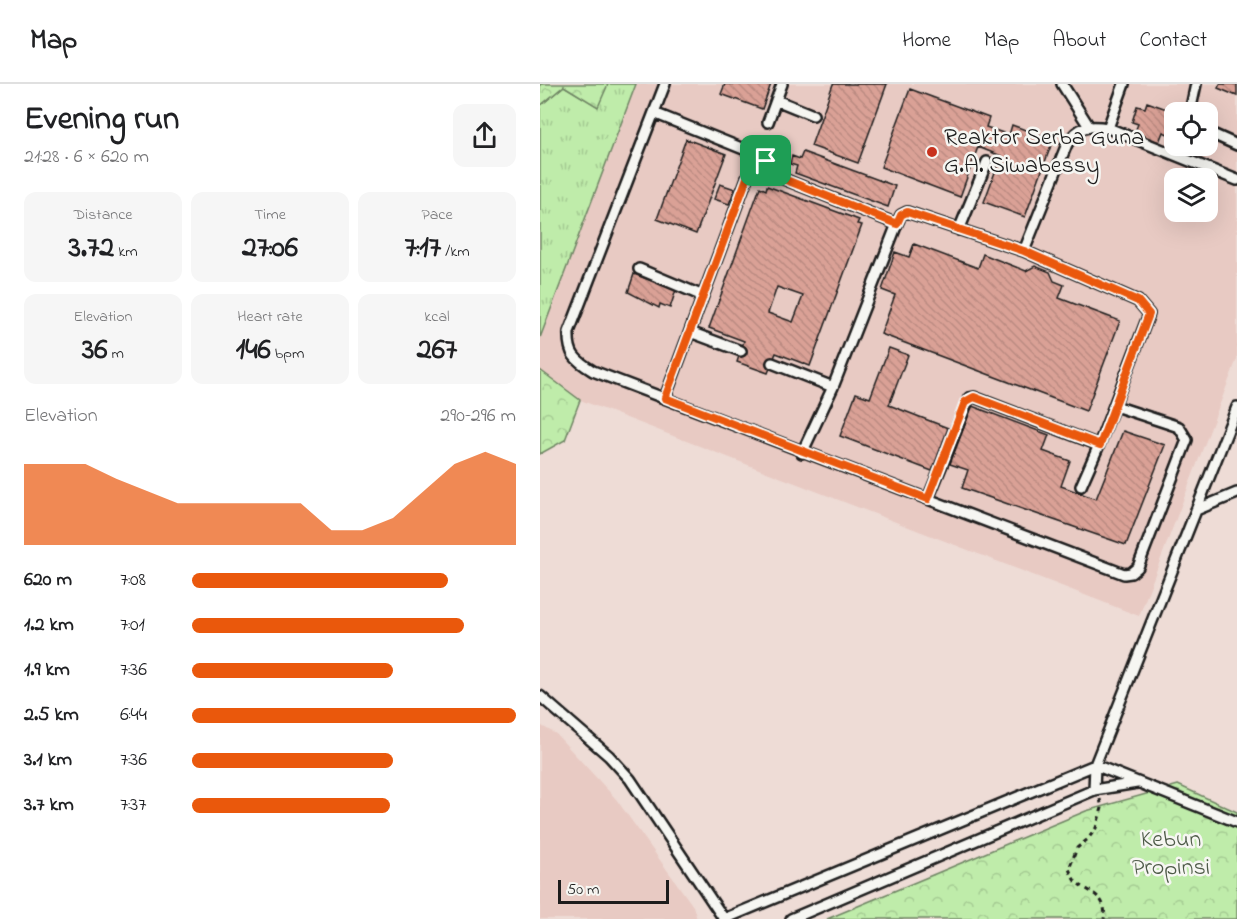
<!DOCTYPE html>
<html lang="en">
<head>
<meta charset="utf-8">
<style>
	:root { --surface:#fff; --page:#f6f6f6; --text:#202124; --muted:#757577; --line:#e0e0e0; --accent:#ea580c }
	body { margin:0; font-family:"Indie Flower",sans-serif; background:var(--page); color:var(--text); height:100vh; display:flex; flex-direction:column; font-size:22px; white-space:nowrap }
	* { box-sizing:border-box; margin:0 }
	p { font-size:20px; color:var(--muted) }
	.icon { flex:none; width:33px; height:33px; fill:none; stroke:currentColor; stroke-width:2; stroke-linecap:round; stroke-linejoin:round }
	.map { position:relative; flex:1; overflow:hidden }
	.drawer { display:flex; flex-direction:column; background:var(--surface); width:540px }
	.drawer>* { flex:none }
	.buttons { position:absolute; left:624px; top:18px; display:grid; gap:12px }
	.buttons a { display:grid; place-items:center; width:54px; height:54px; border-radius:12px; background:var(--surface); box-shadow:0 6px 24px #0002; font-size:30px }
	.scale { position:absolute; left:18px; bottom:15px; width:111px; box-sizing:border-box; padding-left:6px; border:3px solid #1c1c1c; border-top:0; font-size:16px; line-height:21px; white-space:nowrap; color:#1c1c1c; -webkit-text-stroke:4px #f6f6f2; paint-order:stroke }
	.pin { position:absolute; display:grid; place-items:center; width:51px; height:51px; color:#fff; margin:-26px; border-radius:12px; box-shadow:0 3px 9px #0006 }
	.round { display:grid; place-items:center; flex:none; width:63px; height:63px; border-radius:12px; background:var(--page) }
	.overview { display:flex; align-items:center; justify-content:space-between; height:102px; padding:0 24px }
	h1 { font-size:33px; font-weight:700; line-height:45px }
	.metrics { display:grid; grid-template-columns:repeat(3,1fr); gap:9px; height:102px; padding:6px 24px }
	.metrics div { display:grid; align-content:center; border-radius:12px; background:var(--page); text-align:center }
	.metrics b { font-size:30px; font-weight:700 }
	.metrics small { font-size:16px; font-weight:400 }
	.metrics p { font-size:16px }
	.chart { height:168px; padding:12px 24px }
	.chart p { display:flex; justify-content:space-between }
	.chart svg { width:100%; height:108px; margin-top:6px; fill:var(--accent); opacity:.7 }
	ul { padding:0 24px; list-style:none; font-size:20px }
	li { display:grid; grid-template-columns:96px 72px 1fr; align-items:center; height:45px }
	li i { height:15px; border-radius:8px; background:var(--accent) }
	header { display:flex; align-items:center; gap:36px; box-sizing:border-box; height:84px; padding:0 30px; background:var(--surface); border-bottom:2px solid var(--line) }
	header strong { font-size:28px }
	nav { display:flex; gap:33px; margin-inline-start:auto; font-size:21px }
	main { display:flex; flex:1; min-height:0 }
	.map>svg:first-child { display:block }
	.built { fill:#e8cac3; fill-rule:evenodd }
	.grass { fill:url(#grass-tufts); stroke:#6e8463; stroke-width:1.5 }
	.forest { fill:url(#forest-crowns); stroke:#6e8463; stroke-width:1.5 }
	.building { fill:url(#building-back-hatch); stroke:#1c1c1c; stroke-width:1.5; fill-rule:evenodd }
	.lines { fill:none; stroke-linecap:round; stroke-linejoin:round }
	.service-casing { stroke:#1c1c1c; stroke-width:14 }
	.path { stroke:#1c1c1c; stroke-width:3; stroke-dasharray:4.5 4.5; stroke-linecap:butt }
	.service { stroke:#f6f6f2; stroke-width:9 }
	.route-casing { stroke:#fff; stroke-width:12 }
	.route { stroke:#ea580c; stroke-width:8 }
	.poi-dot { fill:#c8321e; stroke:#f6f6f2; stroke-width:2 }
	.labels { text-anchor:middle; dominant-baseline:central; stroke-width:5; stroke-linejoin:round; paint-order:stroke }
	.poi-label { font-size:24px; fill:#1c1c1c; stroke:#f6f6f2; text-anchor:start }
	.park-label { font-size:24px; fill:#4d5a47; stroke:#f6f6f2 }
</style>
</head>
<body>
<header>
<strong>Map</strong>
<nav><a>Home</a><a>Map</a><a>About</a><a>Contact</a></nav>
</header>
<main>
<section class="drawer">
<div class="overview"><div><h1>Evening run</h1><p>21:28 · 6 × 620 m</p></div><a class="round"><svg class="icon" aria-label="share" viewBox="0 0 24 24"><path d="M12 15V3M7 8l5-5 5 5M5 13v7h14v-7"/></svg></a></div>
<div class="metrics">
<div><p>Distance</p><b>3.72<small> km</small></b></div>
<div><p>Time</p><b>27:06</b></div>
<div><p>Pace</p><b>7:17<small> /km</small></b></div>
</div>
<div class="metrics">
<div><p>Elevation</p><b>36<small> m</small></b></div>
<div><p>Heart rate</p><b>146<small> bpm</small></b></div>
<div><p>kcal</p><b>267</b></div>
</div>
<div class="chart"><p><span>Elevation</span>290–296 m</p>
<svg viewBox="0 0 160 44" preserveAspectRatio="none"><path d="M0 44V11L10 11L20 11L30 17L40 22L50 27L60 27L70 27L80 27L90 27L100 38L110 38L120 33L130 22L140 11L150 6L160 11V44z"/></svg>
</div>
<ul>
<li><b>620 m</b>7:08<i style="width:79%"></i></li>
<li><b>1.2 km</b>7:01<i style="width:84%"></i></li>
<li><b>1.9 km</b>7:36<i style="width:62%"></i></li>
<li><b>2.5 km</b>6:44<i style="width:100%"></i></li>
<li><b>3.1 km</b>7:36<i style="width:62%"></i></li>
<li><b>3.7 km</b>7:37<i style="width:61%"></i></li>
</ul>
</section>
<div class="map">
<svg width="697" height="835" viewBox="0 0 697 835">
	<defs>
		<pattern id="grass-tufts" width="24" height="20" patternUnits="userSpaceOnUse" patternTransform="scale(1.5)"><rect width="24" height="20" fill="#bfecaa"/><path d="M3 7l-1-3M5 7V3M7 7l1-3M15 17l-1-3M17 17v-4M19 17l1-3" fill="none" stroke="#a4ca92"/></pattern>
		<pattern id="forest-crowns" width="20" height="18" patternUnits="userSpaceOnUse" patternTransform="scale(1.5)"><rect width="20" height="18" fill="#bfecaa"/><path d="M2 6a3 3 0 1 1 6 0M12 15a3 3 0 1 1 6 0" fill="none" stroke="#a4ca92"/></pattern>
		<pattern id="building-back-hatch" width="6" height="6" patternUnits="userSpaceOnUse" patternTransform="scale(1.5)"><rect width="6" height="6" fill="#daa196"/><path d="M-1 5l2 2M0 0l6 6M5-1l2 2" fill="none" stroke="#ba8a81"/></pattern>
	</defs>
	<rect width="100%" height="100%" fill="#eedcd6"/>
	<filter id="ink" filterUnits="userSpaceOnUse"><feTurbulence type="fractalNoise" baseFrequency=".0167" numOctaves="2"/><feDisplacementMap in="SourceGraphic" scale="12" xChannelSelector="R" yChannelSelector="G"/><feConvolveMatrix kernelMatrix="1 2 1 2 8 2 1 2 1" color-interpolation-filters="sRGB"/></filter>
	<g filter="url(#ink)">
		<path class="built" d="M96 0H697V275L599 532 40 316 0 286V254ZM634 28H668V62H634ZM634 94H668V128H634Z
			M0 641 16 650 76 715 153 822 157 835H0Z"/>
		<path class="grass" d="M68 0H96L0 254V22L24 2 57 22Z"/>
		<path class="forest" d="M0 0H68L58 23 24 2 0 22Z
			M0 286 40 316 25 356 0 370Z
			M638 701 697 728V835H287L546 727Z"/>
		<path class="building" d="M185 0H231L222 25 181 10Z
			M293 0H347L318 79 271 62Z
			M680 0H697V12L678 4Z
			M370 5 449 34 446 43 469 51 472 41 513 56 485 133 444 118 461 72 438 63 420 113 341 83Z
			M607 18 635 28 628 50 623 48 619 58 594 50 598 40 592 38 597 22 605 24Z
			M146 55 186 70 156 150 117 135Z
			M263 68 355 102 348 123 255 89 257 82 250 80 252 72 260 75Z
			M180 100 195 105 189 120 174 115Z
			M227 102 319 136 317 140 322 141 270 282 236 269 228 289 197 278 204 257 169 244 220 103 226 106ZM237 203 263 212 253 238 228 229Z
			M374 160 438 184 443 170 486 187 495 182 510 188 514 197 524 201 519 214 580 237 546 327 341 250 355 211 342 206 355 168 369 173Z
			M94 190 136 206 130 224 120 220 119 224 88 208Z
			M349 264 368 271 349 321 408 344 392 387 300 352 316 309 330 314Z
			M432 322 509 351 503 367 530 377 521 402 556 415 583 347 625 361 586 461 422 404 428 386 410 380Z"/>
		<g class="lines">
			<g class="service-casing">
				<path id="service" d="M125 0 29 248C28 270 35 276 53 287L584 490 591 489 598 483 647 356 639 343 575 322
					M522 0 548 41
					M236 16 273 31
					M650 28 656 0
					M114 29 216 70 125 314
					M228 38 242 0
					M568 44 584 0
					M668 48 697 61
					M216 70 241 94 357 140
					M419 146 447 78
					M484 167 527 60C538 42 548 41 568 44L697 96
					M99 185 163 212
					M150 248 201 267
					M232 279 293 303
					M262 369 293 303 357 140 361 131 367 128 484 167 598 217 609 230 559 361 541 402
					M388 415 429 314 434 313 559 361
					M656 426 697 409
					M0 612 69 672 90 695 184 835
					M554 706 555 681 697 323
					M184 835 555 681 697 738
					M251 835 554 706 597 699"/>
			</g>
			<path class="path" d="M560 715 562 724 556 744 548 755 537 764 529 785C531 789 533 795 536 798 549 809 568 811 564 835"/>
			<use href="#service" class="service"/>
		</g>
	</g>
	<g class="lines" filter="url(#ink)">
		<g class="route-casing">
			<path id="route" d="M216 70 241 94 357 140 361 131 367 128 484 167 598 217 609 230 560 361 434 313 425 318 388 415 125 314Z"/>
		</g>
		<use href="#route" class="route"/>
	</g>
	<circle class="poi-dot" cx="392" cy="68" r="6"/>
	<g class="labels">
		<g class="poi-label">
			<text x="404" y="54">Reaktor Serba Guna<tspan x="404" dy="28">G.A. Siwabessy</tspan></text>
		</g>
		<g class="park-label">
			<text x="631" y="756">Kebun<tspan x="631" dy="28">Propinsi</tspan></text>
		</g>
	</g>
</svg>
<div class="buttons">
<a><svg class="icon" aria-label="locate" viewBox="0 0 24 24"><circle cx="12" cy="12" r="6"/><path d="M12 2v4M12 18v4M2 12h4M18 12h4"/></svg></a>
<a><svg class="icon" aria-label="layers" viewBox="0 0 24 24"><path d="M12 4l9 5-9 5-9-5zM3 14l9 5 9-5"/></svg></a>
</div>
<div class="scale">50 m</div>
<div class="pin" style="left:226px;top:77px;background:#1e9e55"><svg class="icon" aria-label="arrive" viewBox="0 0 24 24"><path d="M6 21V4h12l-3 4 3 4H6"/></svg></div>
</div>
</main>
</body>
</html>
